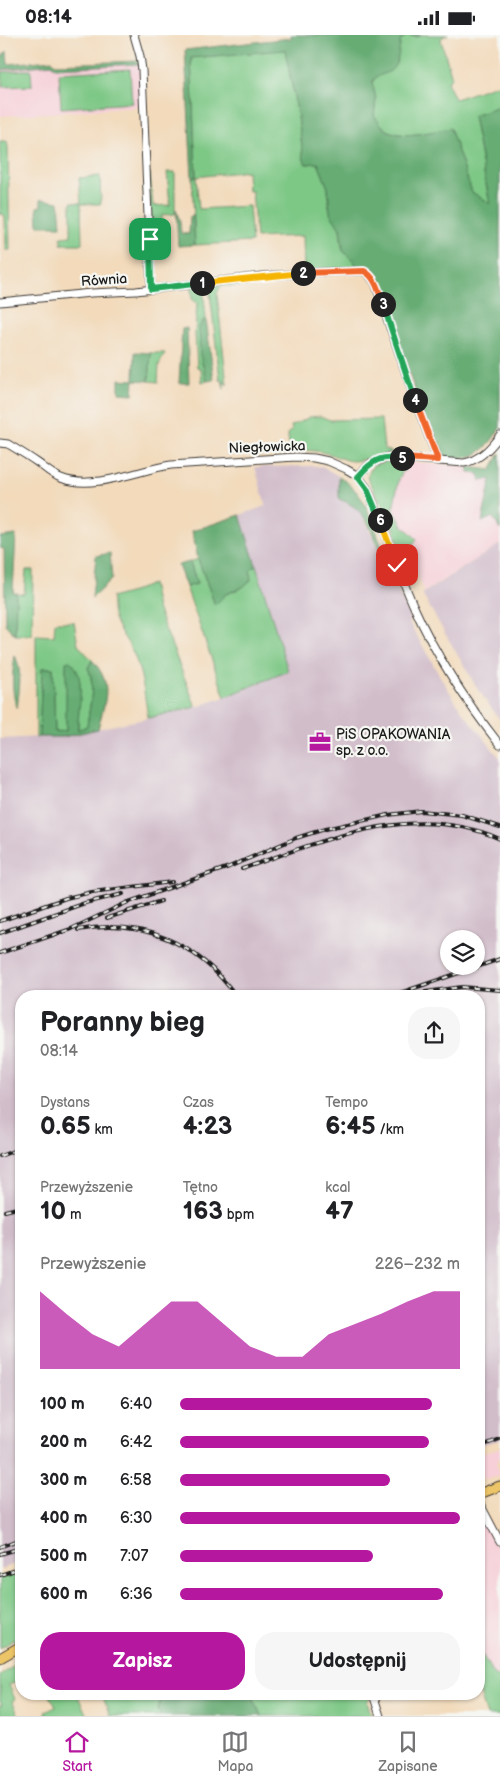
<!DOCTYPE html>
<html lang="pl">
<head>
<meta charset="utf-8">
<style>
	:root { --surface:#fff; --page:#f6f6f6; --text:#202124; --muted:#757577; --line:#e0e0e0; --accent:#b5179e }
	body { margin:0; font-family:"Balsamiq Sans",sans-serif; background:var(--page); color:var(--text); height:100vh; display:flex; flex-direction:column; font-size:19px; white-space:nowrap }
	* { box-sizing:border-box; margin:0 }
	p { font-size:16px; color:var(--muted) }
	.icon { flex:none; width:28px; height:28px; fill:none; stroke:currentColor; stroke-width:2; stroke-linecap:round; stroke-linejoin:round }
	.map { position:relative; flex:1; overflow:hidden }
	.sheet { position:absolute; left:15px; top:955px; width:470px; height:710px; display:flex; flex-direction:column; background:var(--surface); border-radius:20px; box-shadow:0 1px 4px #0004 }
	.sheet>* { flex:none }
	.tools { position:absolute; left:440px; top:895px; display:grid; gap:10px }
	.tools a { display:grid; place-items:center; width:45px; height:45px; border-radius:50%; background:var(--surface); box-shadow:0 1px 4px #0004; font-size:25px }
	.pin { position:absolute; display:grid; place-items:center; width:42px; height:42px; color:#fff; margin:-21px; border-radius:10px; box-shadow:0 2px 8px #0006 }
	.km { position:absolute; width:25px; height:25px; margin:-12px; border-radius:50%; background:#222; color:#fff; font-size:14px; line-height:25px; text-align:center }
	.round { display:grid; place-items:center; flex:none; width:52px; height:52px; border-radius:20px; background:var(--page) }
	.summary { display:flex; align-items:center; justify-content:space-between; height:85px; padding:0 25px }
	h1 { font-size:28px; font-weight:700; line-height:38px }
	.stats { display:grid; grid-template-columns:repeat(3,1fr); gap:8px; height:85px; padding:5px 25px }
	.stats div { display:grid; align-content:center }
	.stats b { font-size:25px; font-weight:700 }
	.stats small { font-size:14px; font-weight:400 }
	.stats p { font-size:14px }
	.chart { height:140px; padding:10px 25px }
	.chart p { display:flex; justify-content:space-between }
	.chart svg { width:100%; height:90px; margin-top:5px; fill:var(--accent); opacity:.7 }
	.primary-button { display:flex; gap:10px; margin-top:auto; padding:10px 25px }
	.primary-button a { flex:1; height:58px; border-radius:20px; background:var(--accent); color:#fff; font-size:20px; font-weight:700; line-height:58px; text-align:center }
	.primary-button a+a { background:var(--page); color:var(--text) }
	ul { padding:0 25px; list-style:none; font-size:16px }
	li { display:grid; grid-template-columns:80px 60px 1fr; align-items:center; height:38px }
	li i { height:12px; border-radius:6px; background:var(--accent) }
	.status { display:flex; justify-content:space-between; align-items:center; height:35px; padding:0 25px; background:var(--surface); direction:ltr }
	.status svg { height:14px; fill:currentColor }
	.tabs { display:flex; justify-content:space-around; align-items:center; height:70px; border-top:1px solid var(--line); background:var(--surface); font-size:14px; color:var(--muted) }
	.tabs a { display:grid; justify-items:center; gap:2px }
	.tabs .active { color:var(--accent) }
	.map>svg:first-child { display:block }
	.built { fill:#f6cfd8 }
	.industrial { fill:#d1bdca; fill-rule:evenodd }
	.green { fill:#7ec886; stroke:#4d7251 }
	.forest { fill:#66ac73; stroke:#416448 }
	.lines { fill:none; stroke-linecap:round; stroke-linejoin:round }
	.minor-casing { stroke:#3c3834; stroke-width:9 }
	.major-casing { stroke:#3c3834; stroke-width:11 }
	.minor { stroke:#fff; stroke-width:7 }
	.major { stroke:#edc569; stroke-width:9 }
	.rail-casing { stroke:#1c1c1c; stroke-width:4 }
	.rail { stroke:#f6f6f2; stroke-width:2; stroke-dasharray:5.5; stroke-linecap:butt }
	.split-1-casing { stroke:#fff; stroke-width:10 }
	.split-2-casing { stroke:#fff; stroke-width:10 }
	.split-3-casing { stroke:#fff; stroke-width:10 }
	.split-4-casing { stroke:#fff; stroke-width:10 }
	.split-5-casing { stroke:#fff; stroke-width:10 }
	.split-6-casing { stroke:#fff; stroke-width:10 }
	.split-7-casing { stroke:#fff; stroke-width:10 }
	.split-1 { stroke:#22a559; stroke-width:6 }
	.split-2 { stroke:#f5b400; stroke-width:6 }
	.split-3 { stroke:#f0652b; stroke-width:6 }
	.split-4 { stroke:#22a559; stroke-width:6 }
	.split-5 { stroke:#f0652b; stroke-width:6 }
	.split-6 { stroke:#22a559; stroke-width:6 }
	.split-7 { stroke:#f5b400; stroke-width:6 }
	.labels { text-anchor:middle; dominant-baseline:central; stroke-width:4.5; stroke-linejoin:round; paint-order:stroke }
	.street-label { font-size:14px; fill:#1c1c1c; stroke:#f6f6f2 }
	.poi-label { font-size:14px; fill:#1c1c1c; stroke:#f6f6f2; text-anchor:start }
</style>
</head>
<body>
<div class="status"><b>08:14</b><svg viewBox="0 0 49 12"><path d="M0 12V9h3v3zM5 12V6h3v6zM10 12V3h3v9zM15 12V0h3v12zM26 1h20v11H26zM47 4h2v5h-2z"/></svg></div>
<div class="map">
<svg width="500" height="1681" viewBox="0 0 500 1681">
	<rect width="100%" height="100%" fill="#f6f6f2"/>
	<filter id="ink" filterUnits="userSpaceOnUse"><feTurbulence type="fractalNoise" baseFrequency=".02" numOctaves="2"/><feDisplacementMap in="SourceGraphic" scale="10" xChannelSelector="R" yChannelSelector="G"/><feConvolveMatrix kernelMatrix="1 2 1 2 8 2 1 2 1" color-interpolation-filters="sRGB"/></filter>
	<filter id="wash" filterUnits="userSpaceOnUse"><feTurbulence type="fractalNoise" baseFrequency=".0096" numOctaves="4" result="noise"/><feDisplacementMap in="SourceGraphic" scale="20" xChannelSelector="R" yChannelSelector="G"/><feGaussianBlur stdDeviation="1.12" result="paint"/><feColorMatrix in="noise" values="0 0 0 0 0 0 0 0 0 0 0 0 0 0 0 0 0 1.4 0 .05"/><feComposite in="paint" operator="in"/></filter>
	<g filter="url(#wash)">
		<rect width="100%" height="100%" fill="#f2dabb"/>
		<path class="built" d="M52 29 56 33 139 29 142 72 0 81V35Z
			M413 427 468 432 470 438 479 439 491 444 482 486 493 482 500 495V509L424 557 411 520H408L410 513 417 504 403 491 393 474 399 444 402 438Z
			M500 1413V1422L496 1428 499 1441 485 1445 482 1440H479V1418Z
			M479 1478 500 1520V1639L479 1651Z"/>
		<path class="industrial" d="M316 431 322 432 339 441V464L350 468 360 475 408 577 410 589 441 643 462 676 500 723V1405L479 1410V961H21V1527L0 1534V704L63 701 191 674 228 661 287 636 240 480 266 471 255 432ZM449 904H476V931H449Z
			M500 509V685L477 653 422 559Z"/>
		<path class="green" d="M407 0H448L442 2 441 5 452 43 447 47 455 64 500 49V72L473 81 490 170 472 157 450 94C432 96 404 105 387 95 382 92 378 85 374 80L376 64 372 48 376 41 388 37 398 15 401 5Z
			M285 14 298 82 304 125 306 129 318 128 328 153 329 172 340 194 342 212 343 216 353 225 358 233 304 236 303 201 256 203 252 156H248L247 136 196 142 199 174 249 171 252 207 195 210 192 142H196L191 23Z
			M130 34 132 68 61 73 59 38Z
			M23 35H31L32 51 2 52V37Z
			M0 107H7L8 112 10 215H6L5 182 3 179H0Z
			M167 137H175V179L162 180V195L151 196 149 138H150L153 171 170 170Z
			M100 141 101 169H81L82 209H61V202L71 201V167L81 168 79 143Z
			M245 246 247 251H222L220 252 217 259 227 350 224 346V354L222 345H220L209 249Z
			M203 250 206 284 201 287 202 329 205 335 207 346 202 347 201 334 197 332 195 298 197 268 192 265 191 252Z
			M151 318H165L159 330 158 347 149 346Z
			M320 381 330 385 381 384 384 414 393 417 370 424 368 423C347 430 345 423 326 418 314 415 301 415 289 416L288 399 292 395 291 391 310 382Z
			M395 426 413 427 402 438 399 444 393 474 403 491 417 504 410 513 408 520 411 522 405 524 401 523 393 489 367 442 373 430 384 427Z
			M198 524 215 570 226 559 243 552 250 536 256 530 288 636 225 662 186 552 197 549 190 527Z
			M26 535H33L32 600H15L16 558 24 559Z
			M152 549 157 573 196 672 148 683C145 663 143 644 136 625 127 599 109 592 112 561L114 562 136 556V555Z
			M55 587H74L78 610 92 625 88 633C96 650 89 673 87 691L78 695 79 647 66 633 67 646 66 696 55 697 53 633H42L39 702 36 703V600L54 601Z
			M21 1537V1601L0 1613V1543Z
			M483 1621 495 1642 500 1639V1681H487L479 1655V1622Z
			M15 1630 21 1640V1645L9 1650 15 1664 12 1666 19 1681H0V1671L2 1670 0 1667V1641Z
			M49 1659H61L62 1660 65 1659H77L87 1681H42L46 1679 45 1677 56 1672Z
			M102 1659H162L158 1675 161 1681H110Z
			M252 1659H368L370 1663 367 1667 372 1681H261Z"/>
		<path class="forest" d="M291 0H419L418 2 407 0 401 5C399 13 399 26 394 32 388 41 379 37 372 47L376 64 374 80C378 85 382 92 387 95 404 105 432 96 450 93L472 157 490 169 473 81 500 72V393C482 422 473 425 440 423L424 382 379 251 358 233 353 225 343 216 340 194 330 178 328 153 318 128 306 129 304 125 298 82 285 15 191 23 196 142H192L185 15 291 3Z
			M7 16 8 29 52 25 55 29 139 26V29L56 33 51 29 0 35V24Z
			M41 164 59 167 61 191H38L37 172 41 171Z
			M176 174 180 187 181 198 189 199 190 182 193 179 195 210 178 211Z
			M206 284 214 345 207 346 200 320 199 291Z
			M187 293 189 348H179L182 294Z
			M135 317 151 318 149 346 134 345 133 359 119 358V344L134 345Z
			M500 418V495L493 482 482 487 491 444 481 446 479 439 469 438 468 432 491 435Z
			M339 441C367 460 370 482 382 512L380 516C369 491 366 474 339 464Z
			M240 480 256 530 250 536 251 545 243 552 226 559 215 570 198 524 192 496Z
			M16 500 13 557 16 558 15 600 5 589 4 514 0 513V502Z
			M110 518 112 544 92 563 96 521Z
			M190 527 197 549 186 552 178 530Z
			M15 620C23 639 19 655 17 674 11 657 12 638 15 620Z
			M92 625C114 649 105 665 98 694L63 702H39L42 633H53L55 697 66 696V627L70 626C88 641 77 675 78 695L87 691C89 673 96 649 88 633Z
			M162 1659H252L261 1681H161L158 1675Z"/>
	</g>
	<g filter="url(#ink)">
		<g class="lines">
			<g class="minor-casing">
				<path id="minor" d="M134 0 140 21 142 35 151 254
					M0 267 91 258 136 256 263 241 323 237 364 236 369 239 375 247 417 371 438 425
					M0 408 8 409C18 415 28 421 38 428 45 433 52 440 61 443 93 456 137 435 171 430L296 422 314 423 328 426 346 434 358 441 367 453C385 493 397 535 415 574 437 623 467 668 500 710
					M358 441 371 428 388 422 464 428C480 425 491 413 500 400
					M479 1467 500 1507
					M373 1659 380 1681"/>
			</g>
			<g class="major-casing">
				<path id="major" d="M479 1459 500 1451
					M0 1623 21 1611"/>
			</g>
			<use href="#minor" class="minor"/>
			<use href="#major" class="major"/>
			<g class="rail-casing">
				<path id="rail" d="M242 834C324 805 414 766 500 804
					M107 883 161 866
					M0 886 66 863 92 857 172 847
					M78 895C142 883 198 908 236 961
					M0 898 85 868 123 859
					M0 918 71 894 126 868 229 832 296 803 325 794 388 780 421 776 462 780 500 792
					M418 958 462 952 500 955
					M391 961 500 924
					M0 1121 21 1113
					M5 1176 21 1172
					M479 1412 500 1404
					M0 1512 21 1504
					M0 1519 21 1513
					M0 1540 21 1533"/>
			</g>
			<use href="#rail" class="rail"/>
		</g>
	</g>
	<g class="lines" filter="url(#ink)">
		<g class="split-1-casing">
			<path id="split-1" d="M150 204 151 254 202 248"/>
		</g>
		<g class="split-2-casing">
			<path id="split-2" d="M202 248 303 238"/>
		</g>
		<g class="split-3-casing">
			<path id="split-3" d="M303 238 364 236C376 242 379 258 383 269"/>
		</g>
		<g class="split-4-casing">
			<path id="split-4" d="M383 269 415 365"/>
		</g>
		<g class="split-5-casing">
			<path id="split-5" d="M402 423 438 425 415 365"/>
		</g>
		<g class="split-6-casing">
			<path id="split-6" d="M380 485 367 454 358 442C372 425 380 421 402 423"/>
		</g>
		<g class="split-7-casing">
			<path id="split-7" d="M380 485 397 530"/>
		</g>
		<use href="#split-1" class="split-1"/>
		<use href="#split-2" class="split-2"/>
		<use href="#split-3" class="split-3"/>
		<use href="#split-4" class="split-4"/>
		<use href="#split-5" class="split-5"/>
		<use href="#split-6" class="split-6"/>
		<use href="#split-7" class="split-7"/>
	</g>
	<defs>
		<g id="office-bare" transform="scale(1.725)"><path d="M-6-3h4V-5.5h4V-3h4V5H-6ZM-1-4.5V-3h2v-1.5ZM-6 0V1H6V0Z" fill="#b5179e" stroke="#f6f6f2" stroke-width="2.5" paint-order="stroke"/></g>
	</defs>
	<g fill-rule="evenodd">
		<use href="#office-bare" x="320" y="707"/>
	</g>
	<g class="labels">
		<g class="street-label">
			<text transform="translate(104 245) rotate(-4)">Równia</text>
			<text transform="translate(267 412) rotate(-2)">Niegłowicka</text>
		</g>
		<g class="poi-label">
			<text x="336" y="699">PiS OPAKOWANIA<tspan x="336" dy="16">sp. z o.o.</tspan></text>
		</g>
	</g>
</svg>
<div class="tools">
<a><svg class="icon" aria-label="layers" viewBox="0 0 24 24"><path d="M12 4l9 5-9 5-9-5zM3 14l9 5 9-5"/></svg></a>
</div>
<div class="pin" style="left:150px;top:204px;background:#1e9e55"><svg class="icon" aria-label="arrive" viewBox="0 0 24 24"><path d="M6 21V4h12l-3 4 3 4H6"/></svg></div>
<div class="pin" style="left:397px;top:530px;background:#d93025"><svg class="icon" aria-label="check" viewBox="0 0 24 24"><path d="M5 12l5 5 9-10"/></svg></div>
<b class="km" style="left:202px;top:248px">1</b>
<b class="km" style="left:303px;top:238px">2</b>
<b class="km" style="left:383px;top:269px">3</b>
<b class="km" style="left:415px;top:365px">4</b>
<b class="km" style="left:402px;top:423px">5</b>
<b class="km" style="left:380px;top:485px">6</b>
<section class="sheet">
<div class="summary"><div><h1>Poranny bieg</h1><p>08:14</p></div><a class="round"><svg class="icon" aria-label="share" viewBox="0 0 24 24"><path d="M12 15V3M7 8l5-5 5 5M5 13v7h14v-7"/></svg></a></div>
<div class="stats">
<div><p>Dystans</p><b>0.65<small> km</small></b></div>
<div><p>Czas</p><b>4:23</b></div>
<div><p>Tempo</p><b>6:45<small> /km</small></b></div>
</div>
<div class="stats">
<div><p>Przewyższenie</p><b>10<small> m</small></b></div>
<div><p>Tętno</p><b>163<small> bpm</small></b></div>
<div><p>kcal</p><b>47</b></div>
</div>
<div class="chart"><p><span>Przewyższenie</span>226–232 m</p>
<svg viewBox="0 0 160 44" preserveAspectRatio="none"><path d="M0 44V6L10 17L20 27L30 33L40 22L50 11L60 11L70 22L80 33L90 38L100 38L110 27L120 22L130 17L140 11L150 6L160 6V44z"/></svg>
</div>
<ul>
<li><b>100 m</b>6:40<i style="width:90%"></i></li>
<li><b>200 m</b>6:42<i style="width:89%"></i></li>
<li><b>300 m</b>6:58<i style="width:75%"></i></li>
<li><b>400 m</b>6:30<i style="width:100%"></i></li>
<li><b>500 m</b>7:07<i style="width:69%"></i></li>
<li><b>600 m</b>6:36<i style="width:94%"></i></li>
</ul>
<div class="primary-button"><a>Zapisz</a><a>Udostępnij</a></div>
</section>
</div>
<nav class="tabs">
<a class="active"><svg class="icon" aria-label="home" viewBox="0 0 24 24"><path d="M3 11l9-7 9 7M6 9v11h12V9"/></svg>Start</a>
<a><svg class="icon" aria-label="map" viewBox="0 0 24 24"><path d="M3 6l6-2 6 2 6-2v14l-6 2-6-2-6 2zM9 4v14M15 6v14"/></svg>Mapa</a>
<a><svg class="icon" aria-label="saved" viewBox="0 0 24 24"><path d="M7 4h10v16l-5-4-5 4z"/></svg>Zapisane</a>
</nav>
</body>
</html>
